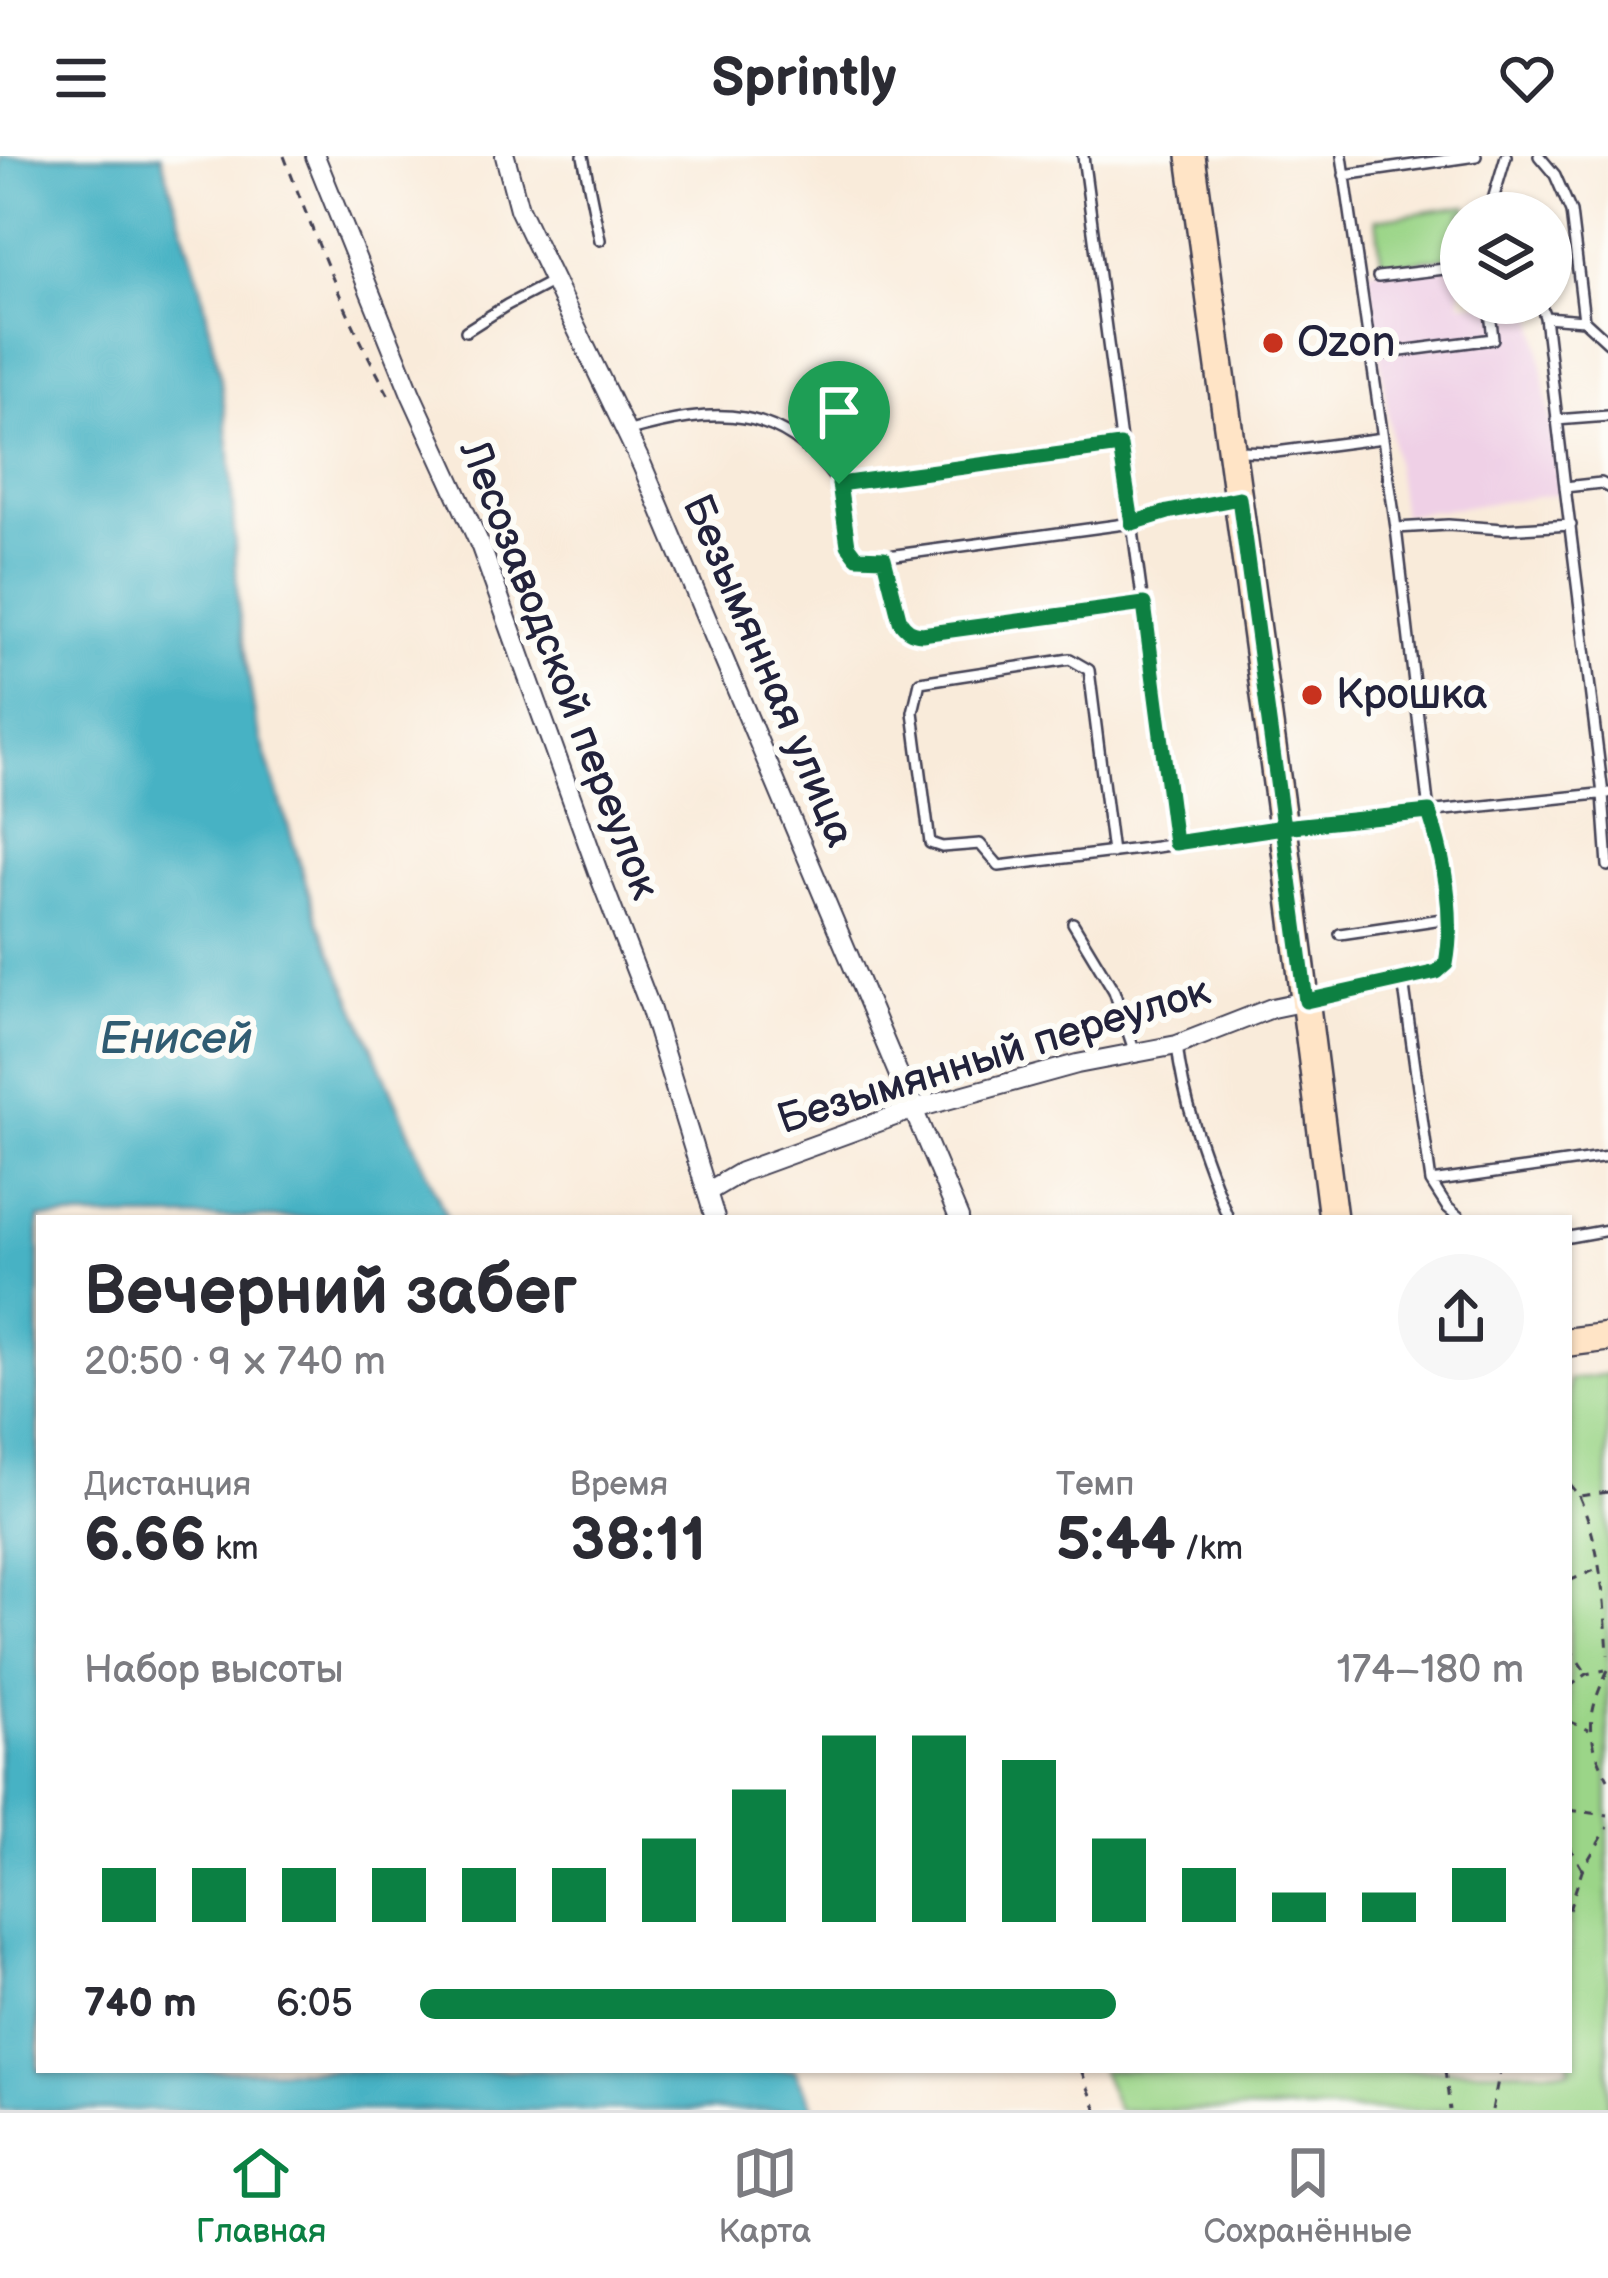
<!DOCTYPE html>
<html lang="ru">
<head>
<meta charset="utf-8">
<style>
	:root { --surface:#fff; --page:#f7f7f7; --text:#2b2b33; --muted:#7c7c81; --line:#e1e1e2; --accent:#0b8043 }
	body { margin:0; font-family:"Balsamiq Sans",sans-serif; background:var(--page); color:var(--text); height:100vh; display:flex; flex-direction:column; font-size:45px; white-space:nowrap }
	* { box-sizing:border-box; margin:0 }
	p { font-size:39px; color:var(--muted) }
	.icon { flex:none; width:66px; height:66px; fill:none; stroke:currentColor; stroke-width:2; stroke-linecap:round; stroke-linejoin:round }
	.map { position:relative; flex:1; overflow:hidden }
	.drawer { position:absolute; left:36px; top:1059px; width:1536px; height:858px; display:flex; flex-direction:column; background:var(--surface); border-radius:0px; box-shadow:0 3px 9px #0004 }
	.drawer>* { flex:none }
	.controls { position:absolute; left:1440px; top:36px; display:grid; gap:24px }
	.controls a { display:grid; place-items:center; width:132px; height:132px; border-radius:50%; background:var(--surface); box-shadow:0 3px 9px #0004; font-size:60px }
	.pin { position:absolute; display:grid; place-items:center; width:102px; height:102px; color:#fff; margin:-123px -51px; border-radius:50% 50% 50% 0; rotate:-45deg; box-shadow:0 0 12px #0007 }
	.pin .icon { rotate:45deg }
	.round { display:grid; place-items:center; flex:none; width:126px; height:126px; border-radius:63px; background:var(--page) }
	.overview { display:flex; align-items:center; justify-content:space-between; height:204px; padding:0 48px }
	h1 { font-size:66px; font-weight:600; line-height:90px }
	.figures { display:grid; grid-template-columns:repeat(3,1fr); gap:18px; height:204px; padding:12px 48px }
	.figures div { display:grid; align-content:center }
	.figures b { font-size:60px; font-weight:600 }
	.figures small { font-size:33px; font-weight:400 }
	.figures p { font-size:33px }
	.chart { height:336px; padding:24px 48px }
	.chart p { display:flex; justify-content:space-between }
	.chart svg { width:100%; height:216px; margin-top:12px; stroke:var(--accent); stroke-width:6 }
	ul { padding:0 48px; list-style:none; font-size:39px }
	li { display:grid; grid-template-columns:192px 144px 1fr; align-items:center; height:90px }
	li i { height:30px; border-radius:15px; background:var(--accent) }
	header { display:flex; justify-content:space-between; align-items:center; height:156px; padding:0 48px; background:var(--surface); font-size:54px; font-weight:600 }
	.menu { display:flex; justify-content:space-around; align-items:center; height:168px; border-top:3px solid var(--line); background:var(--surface); font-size:33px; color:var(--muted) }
	.menu a { display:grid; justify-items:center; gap:6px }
	.menu .active { color:var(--accent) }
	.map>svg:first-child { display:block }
	.built { fill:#efd0e6 }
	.green { fill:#9bd588; stroke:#5e7c62; stroke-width:3 }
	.water { fill:#46b2c4; stroke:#346a80; stroke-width:3 }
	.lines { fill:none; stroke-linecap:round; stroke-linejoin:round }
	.lane-casing { stroke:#424053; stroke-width:14 }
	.street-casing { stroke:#424053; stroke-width:22 }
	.secondary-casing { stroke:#424053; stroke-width:32 }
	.path { stroke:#424053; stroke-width:3; stroke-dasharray:9 9; stroke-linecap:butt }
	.lane { stroke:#fff; stroke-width:9 }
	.street { stroke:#fff; stroke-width:18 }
	.secondary { stroke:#ffe4c6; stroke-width:27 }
	.route-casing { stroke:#fff; stroke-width:24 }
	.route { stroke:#0b8043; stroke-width:15 }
	.poi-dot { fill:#c8321e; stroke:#fdfcf7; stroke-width:4.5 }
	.labels { text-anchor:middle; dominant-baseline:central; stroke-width:12; stroke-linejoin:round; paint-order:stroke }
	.poi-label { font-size:42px; fill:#22223b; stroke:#fdfcf7; text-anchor:start }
	.street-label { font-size:42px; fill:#22223b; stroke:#fdfcf7 }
	.water-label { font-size:45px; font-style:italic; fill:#305c72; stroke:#fdfcf7 }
</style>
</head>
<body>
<header><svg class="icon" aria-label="menu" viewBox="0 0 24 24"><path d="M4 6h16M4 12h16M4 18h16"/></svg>Sprintly<svg class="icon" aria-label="heart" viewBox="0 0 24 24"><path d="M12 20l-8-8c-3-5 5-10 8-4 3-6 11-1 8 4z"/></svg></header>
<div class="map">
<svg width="1608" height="1954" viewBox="0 0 1608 1954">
	<rect width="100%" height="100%" fill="#fdfcf7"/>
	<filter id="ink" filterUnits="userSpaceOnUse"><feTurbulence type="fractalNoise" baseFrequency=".00833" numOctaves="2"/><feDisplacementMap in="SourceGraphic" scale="24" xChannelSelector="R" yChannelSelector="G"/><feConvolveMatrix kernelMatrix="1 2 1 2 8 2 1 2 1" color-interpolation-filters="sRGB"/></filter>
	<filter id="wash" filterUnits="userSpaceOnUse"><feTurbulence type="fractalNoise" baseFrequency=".004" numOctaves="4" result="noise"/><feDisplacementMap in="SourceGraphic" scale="48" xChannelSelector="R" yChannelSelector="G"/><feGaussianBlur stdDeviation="2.7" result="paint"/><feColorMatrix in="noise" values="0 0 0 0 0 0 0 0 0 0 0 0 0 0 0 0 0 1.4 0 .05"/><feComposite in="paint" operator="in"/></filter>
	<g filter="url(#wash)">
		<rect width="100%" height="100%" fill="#f9ebda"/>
		<path class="built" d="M1461 101V147H1527L1535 158 1560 338 1402 359 1368 114Z"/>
		<path class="green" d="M1467 50 1468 57H1461V99L1382 110 1376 63Z
			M1608 1218V1954H1118L1101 1914H1569V1224Z"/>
		<path class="water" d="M0 0H161L201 130 221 226 230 296 238 450 256 567 318 765 447 1062H39V1914H795L815 1954H0Z"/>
	</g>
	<g filter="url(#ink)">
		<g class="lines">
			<g class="lane-casing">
				<path id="lane" d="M583 0 600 84
					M1539 0 1555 19 1571 56 1584 164 1608 186
					M1344 19 1476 0
					M1489 57 1506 0
					M1378 121 1461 111
					M1540 147 1545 161 1565 331 1601 327 1608 331
					M1545 161 1584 164
					M466 175 507 149 553 125
					M1371 199 1493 183 1489 147
					M1556 264 1608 260
					M626 276C715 251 780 246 839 328L1120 289
					M1238 295 1276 296 1383 282
					M839 328C843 353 839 394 866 403L1132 367 1083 0
					M1565 331 1603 638 1608 710
					M1396 372 1448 369 1503 373 1571 369
					M885 402 900 465 905 473 922 478 1144 448
					M1175 687 1132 367 1168 356 1233 343
					M1112 697 1089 514 1070 503 920 526 913 556 930 687 942 691 980 688 999 710 1156 691 1283 671 1608 637
					M1073 767 1114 835 1135 897
					M1340 778 1449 762
					M1403 824 1431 1026 1447 1051 1460 1062
					M1311 844 1437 816C1465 791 1440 689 1429 656L1396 372 1342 0
					M1177 889C1183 948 1207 1007 1228 1062
					M1431 1026 1608 1001
					M1569 1081 1608 1074"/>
			</g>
			<g class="street-casing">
				<path id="street" d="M315 0 411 238 481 391 601 724 650 851 715 1062
					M505 0 519 53 642 309 959 1062
					M707 1036 741 1016 914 953 1077 908 1177 889 1272 852 1306 845"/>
			</g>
			<g class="secondary-casing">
				<path id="secondary" d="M1191 0 1283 671 1333 1062
					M1569 1186 1608 1181"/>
			</g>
			<path class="path" d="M284 0C316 84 348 166 392 245
				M1569 1328 1579 1340 1608 1336
				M1579 1340C1600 1386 1605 1447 1608 1499
				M1569 1425 1595 1414
				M1569 1491 1586 1517
				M1608 1514C1587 1558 1585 1579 1608 1623
				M1569 1531 1587 1518 1605 1514
				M1569 1565 1589 1574
				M1569 1654 1608 1659
				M1569 1690 1582 1713
				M1569 1754 1582 1714 1608 1671
				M1081 1914 1097 1954
				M1445 1914 1450 1954
				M1492 1954 1500 1914"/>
			<use href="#lane" class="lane"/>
			<use href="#street" class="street"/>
			<use href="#secondary" class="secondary"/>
		</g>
	</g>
	<g class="lines" filter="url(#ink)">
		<g class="route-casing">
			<path id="route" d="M839 328 848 389 857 401 884 402 900 465C906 474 911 477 922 478L1144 448 1175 687 1283 671 1306 845 1437 816 1446 808C1455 759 1444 702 1429 656L1283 671 1239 342 1168 356 1132 367 1120 290 839 328"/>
		</g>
		<use href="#route" class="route"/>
	</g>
	<g class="poi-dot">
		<circle cx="1273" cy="187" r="12"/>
		<circle cx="1312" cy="539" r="12"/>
	</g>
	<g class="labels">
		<g class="poi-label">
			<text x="1297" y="187">Ozon</text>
			<text x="1336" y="539">Крошка</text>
		</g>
		<g class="street-label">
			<text transform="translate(559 514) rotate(69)">Лесозаводской переулок</text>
			<text transform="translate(768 515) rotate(67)">Безымянная улица</text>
			<text transform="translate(994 900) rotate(-17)">Безымянный переулок</text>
		</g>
		<g class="water-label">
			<text x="176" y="883">Енисей</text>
		</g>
	</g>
</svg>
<div class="controls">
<a><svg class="icon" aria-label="layers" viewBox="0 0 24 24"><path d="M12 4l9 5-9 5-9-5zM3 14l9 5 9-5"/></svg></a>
</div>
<div class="pin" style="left:839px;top:328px;background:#1e9e55"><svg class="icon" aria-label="arrive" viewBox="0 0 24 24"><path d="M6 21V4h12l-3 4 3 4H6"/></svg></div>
<section class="drawer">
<div class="overview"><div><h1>Вечерний забег</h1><p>20:50 · 9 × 740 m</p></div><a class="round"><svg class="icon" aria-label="share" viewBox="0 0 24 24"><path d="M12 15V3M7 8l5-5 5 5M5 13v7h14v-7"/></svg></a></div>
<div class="figures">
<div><p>Дистанция</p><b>6.66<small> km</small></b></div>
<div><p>Время</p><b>38:11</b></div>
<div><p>Темп</p><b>5:44<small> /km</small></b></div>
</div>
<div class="chart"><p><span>Набор высоты</span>174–180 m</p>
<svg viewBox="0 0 160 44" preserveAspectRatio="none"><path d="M5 44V33M15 44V33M25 44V33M35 44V33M45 44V33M55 44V33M65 44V27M75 44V17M85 44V6M95 44V6M105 44V11M115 44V27M125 44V33M135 44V38M145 44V38M155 44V33"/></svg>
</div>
<ul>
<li><b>740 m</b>6:05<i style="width:63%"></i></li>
</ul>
</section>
</div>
<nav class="menu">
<a class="active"><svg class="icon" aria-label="home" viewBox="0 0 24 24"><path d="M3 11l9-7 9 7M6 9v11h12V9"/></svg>Главная</a>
<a><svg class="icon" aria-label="map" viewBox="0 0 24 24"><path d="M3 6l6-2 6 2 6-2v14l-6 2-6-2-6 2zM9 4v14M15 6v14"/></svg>Карта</a>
<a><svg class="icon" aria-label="saved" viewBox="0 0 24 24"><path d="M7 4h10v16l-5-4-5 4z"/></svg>Сохранённые</a>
</nav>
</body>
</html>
